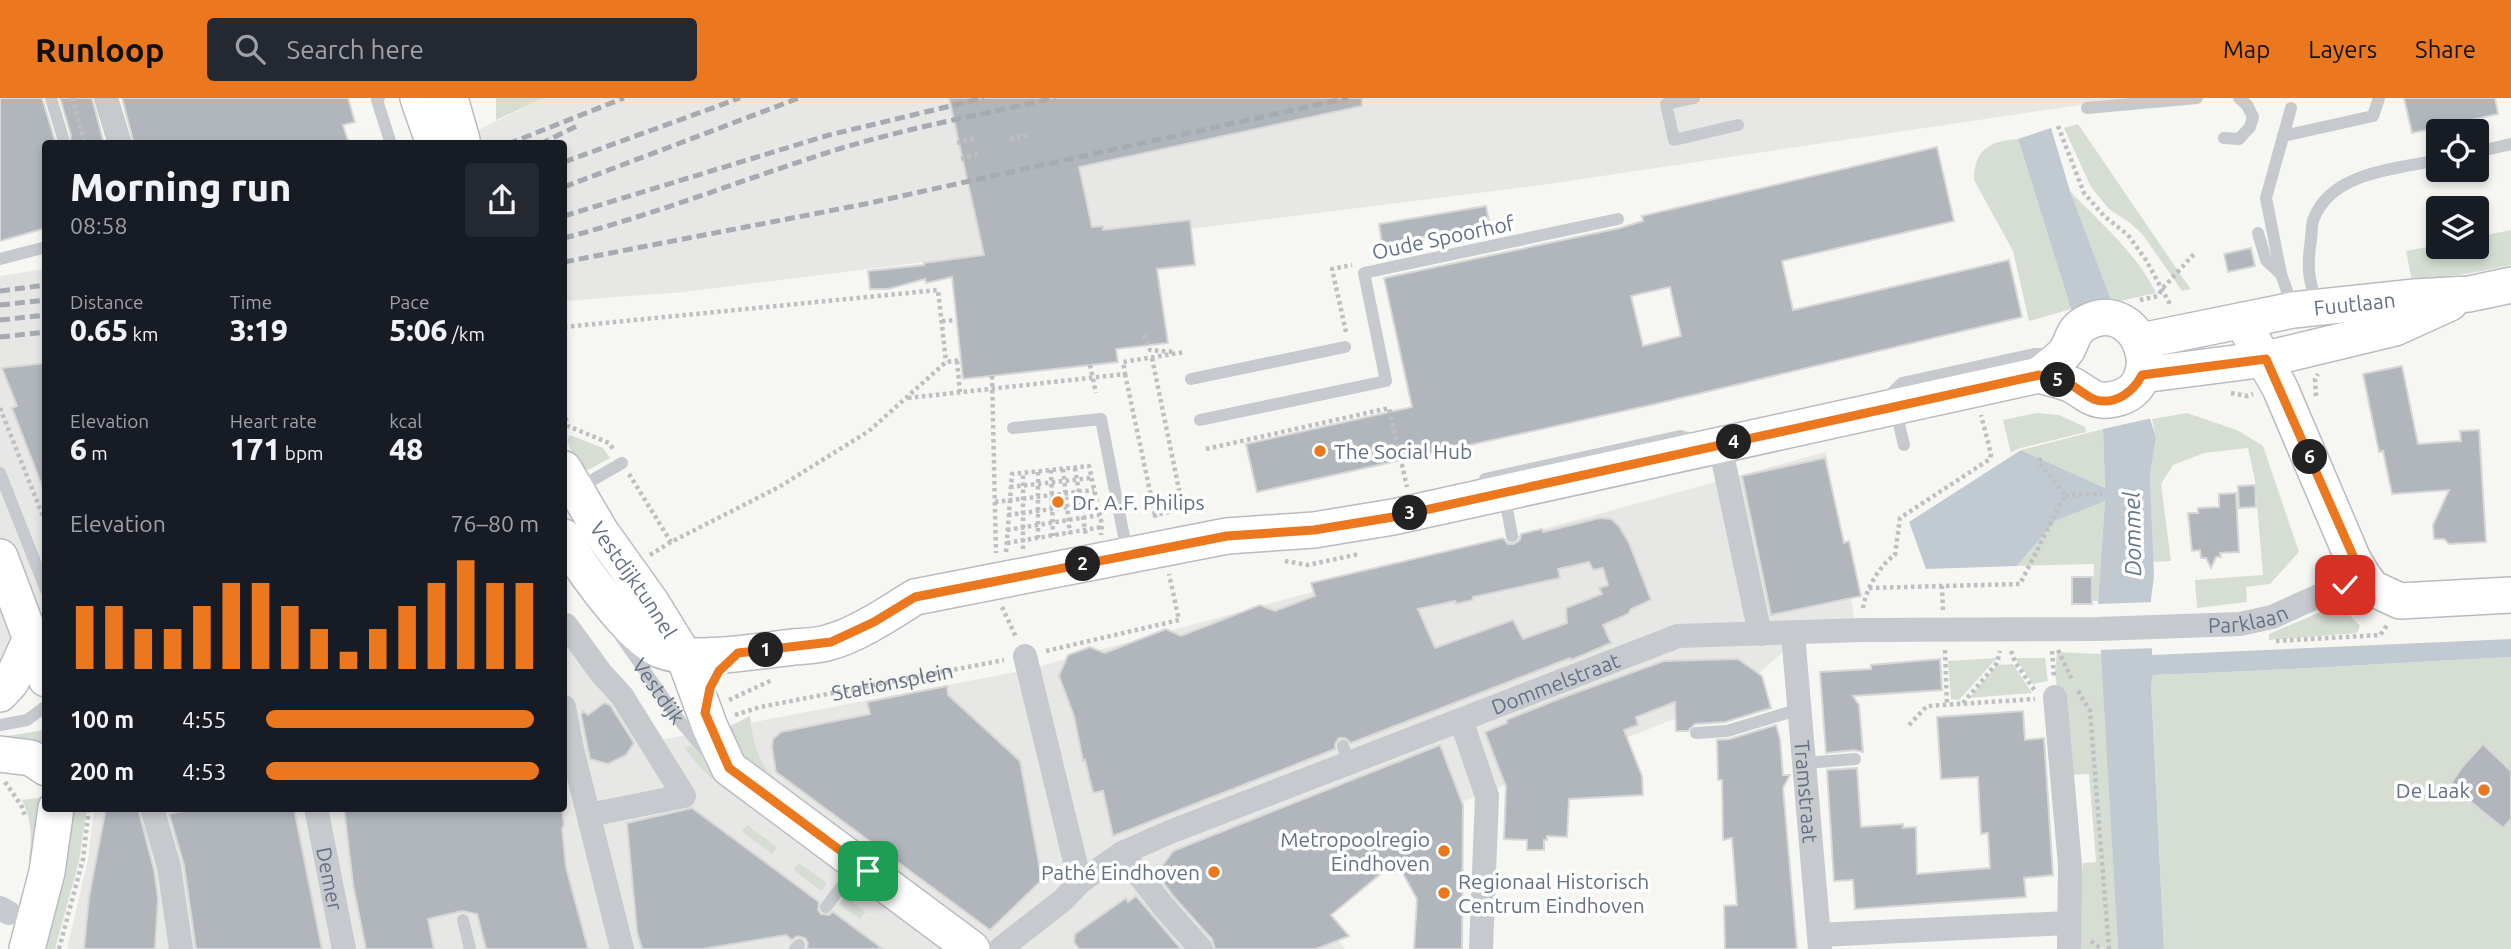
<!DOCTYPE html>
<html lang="en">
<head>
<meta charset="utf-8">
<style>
	:root { --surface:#171b24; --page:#242831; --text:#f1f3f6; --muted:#9ea1a6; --accent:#eb781f }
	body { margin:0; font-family:Ubuntu,sans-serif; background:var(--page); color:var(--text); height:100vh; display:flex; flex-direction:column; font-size:26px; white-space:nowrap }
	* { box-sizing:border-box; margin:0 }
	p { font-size:23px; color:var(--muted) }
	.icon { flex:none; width:38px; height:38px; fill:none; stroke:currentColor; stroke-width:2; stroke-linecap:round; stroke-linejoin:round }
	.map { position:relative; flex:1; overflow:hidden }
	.details { position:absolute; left:42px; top:42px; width:525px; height:672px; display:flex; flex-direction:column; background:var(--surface); border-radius:7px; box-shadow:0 4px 10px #0003 }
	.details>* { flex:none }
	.buttons { position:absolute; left:2426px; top:21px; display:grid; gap:14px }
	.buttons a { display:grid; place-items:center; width:63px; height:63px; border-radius:7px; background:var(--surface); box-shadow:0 4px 10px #0003; font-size:35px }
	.pin { position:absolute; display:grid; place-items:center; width:60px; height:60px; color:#fff; margin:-30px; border-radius:14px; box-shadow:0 4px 10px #0006 }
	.km { position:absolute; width:35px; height:35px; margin:-18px; border-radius:50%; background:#222; color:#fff; font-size:19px; line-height:35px; text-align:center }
	.round { display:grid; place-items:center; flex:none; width:74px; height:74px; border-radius:7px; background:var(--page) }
	.head { display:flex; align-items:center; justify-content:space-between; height:119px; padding:0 28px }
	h1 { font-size:38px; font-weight:800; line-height:52px }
	.stats { display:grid; grid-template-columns:repeat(3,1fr); gap:10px; height:119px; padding:7px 28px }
	.stats div { display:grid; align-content:center }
	.stats b { font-size:30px; font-weight:800 }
	.stats small { font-size:19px; font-weight:400 }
	.stats p { font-size:19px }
	.chart { height:196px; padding:14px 28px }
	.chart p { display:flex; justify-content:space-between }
	.chart svg { width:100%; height:126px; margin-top:7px; stroke:var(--accent); stroke-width:6 }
	ul { padding:0 28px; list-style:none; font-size:23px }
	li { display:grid; grid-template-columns:112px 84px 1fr; align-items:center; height:52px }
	li i { height:18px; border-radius:9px; background:var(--accent) }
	header { display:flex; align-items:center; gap:42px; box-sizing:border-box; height:98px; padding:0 35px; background:var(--accent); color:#111 }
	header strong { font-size:33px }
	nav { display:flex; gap:38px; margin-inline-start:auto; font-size:24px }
	.search { width:490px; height:63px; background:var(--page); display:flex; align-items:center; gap:18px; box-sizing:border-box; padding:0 24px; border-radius:7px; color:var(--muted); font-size:26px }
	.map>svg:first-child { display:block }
	.built { fill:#e7e7e6 }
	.green { fill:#d6ded4 }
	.water { fill:#c2cad1 }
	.pier { fill:#f6f7f3 }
	.building { fill:#b1b6bd; stroke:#d7d8d6; stroke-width:2; fill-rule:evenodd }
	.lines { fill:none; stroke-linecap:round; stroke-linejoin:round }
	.secondary-casing { stroke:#b8bcc1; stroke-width:38 }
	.path { stroke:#bdbfc2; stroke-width:4.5; stroke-dasharray:3.5 3.5; stroke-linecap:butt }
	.lane { stroke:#c6c9cd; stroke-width:12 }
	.street { stroke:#c6c9cd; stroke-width:24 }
	.secondary { stroke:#fff; stroke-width:35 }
	.rail { stroke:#a6aab1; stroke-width:5; stroke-dasharray:10 5; stroke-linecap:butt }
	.route-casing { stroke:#fff; stroke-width:14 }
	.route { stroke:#eb781f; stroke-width:9 }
	.poi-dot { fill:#eb781f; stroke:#fff; stroke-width:2.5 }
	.labels { text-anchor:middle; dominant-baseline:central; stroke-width:7; stroke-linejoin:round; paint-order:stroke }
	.street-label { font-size:21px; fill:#647085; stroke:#fff }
	.poi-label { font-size:21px; fill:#647085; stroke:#fff; text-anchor:start }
	.water-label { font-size:23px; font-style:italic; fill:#647889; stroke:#fff }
</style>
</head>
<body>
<header>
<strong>Runloop</strong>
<div class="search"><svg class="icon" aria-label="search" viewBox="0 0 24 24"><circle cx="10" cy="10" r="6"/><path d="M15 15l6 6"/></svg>Search here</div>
<nav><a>Map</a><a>Layers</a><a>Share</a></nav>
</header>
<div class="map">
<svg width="2511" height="851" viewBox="0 0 2511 851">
	<rect width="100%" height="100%" fill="#f6f7f3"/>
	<path class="built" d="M544 0H2140L2086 6 1542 87 683 194 564 203V46H449Z
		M45 171V592L0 590V178Z
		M1826 354 1855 525 1783 554 1733 598 1286 773 1345 851H67L88 761 94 711 564 710V545L655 643 1026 572Z"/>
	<path class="green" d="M496 0H544L496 22Z
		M2078 26 2185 183 2191 191 2182 193 2143 137 2129 124 2109 111 2091 89 2064 30Z
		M2018 41 2071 211 2029 223 2013 153 1974 82C1974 52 1989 43 2018 41Z
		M2070 93C2100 125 2137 155 2156 195L2112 205Z
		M2511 132V167L2472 175 2412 183 2406 153 2438 147V149H2476V139Z
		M2037 315 2059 317 2085 329 2086 334 2017 351 2011 355 2003 322Z
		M2187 315 2237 332 2263 348 2299 454 2270 486 2246 489 2247 504 2197 510 2195 482 2263 477 2255 382 2248 350 2204 355 2173 367 2161 386 2171 463 2153 464 2150 378 2156 339 2152 321Z
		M2103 331 2105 390 2021 352Z
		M570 337 603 350 610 360 588 372 578 370 567 342Z
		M2105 402 2098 503H2092L2094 466 2017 468 2055 423Z
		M2339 506 2360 528 2357 535 2269 542V536Z
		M2057 554 2102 556 2118 851H2073L2083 765 2096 764 2089 676 2068 677 2055 574Z
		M2511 559V851H2164L2151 587 2153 577C2272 573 2391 565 2511 559Z
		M1997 560 1959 602 1951 601 1948 563Z
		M2015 560H2045L2048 583 2033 586Z
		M2013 566 2032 595 1969 600 1997 567Z
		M750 618C753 644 758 668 779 684L775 692 718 634Z
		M45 632V658L8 650 7 638Z
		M691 647 715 673 735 688 729 694C711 681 697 668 685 650Z
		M45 699 37 762 29 761C32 738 32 723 22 702Z
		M67 711H87L79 764 55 851H38Z
		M747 727 777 749 772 756 742 734Z
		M799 765 827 785 822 793 793 772Z
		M844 798 866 814 860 821 839 806Z"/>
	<path class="water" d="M2051 30 2070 93 2111 202 2156 339 2150 378 2154 479 2151 501 2152 557 2511 541V559C2392 565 2272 573 2153 577L2151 587 2164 851H2118L2098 503 2105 403 2055 423 2017 468 1926 471 1909 424 2021 352 2105 390 2103 331 2071 211 2018 41Z"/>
	<path class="pier" d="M2113 205 2152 320 2103 331 2068 215Z
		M2155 504 2157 550 2098 552V506Z"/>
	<path class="building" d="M0 0H42L56 46H46V130L0 143Z
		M60 0H92L104 46H70L71 37Z
		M122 0H348L355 24 343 27 348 43 339 46H134Z
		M949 0H1362V8L1079 69 1092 129 1103 128V132L1190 122 1195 167 1157 171 1168 245 1116 251 1118 264 963 281 952 179 926 185 925 181 888 191H870L868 173 924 167V165L984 157Z
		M2404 0H2495L2498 16 2412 35Z
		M1937 49 1954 123 1782 163 1793 212 2009 162 2022 219 1655 306 1257 394 1246 346 1412 309 1384 180 1620 130 1643 123 1642 118ZM1670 189 1681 238 1643 248 1631 198Z
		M1486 108 1490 128 1382 146 1379 126Z
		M2251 150 2255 168 2228 174 2224 156Z
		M46 265V392L44 393 12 310 17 308 2 270Z
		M2402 268 2418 346 2461 343 2460 333 2479 332 2486 444 2449 446 2444 441H2434L2433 427 2449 392 2392 396 2383 353 2379 354 2363 276Z
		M1825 360 1844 445 1849 443 1861 498 1771 517 1742 378Z
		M2255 387 2256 409 2239 410 2238 388Z
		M2236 395 2239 454 2220 455 2221 459H2216L2211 470 2206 460H2201L2200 452 2192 453 2188 415H2198V410L2219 409V396Z
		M1600 420 1611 421 1619 428 1629 445 1651 502 1631 511 1628 516 1603 527 1611 545 1571 562 1570 560 1351 645 1345 640H1339L1335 646V651L1113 738 1103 693 1093 695 1085 662 1083 663 1074 618 1059 578 1068 557 1090 549 1105 555 1166 531 1181 538 1260 507 1275 513 1315 498 1311 485 1503 440 1508 446H1514L1520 442 1521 436 1542 431 1543 434ZM1589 464 1593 472 1603 470 1608 487 1599 490 1602 496 1566 510 1567 525 1523 541 1513 522 1435 550 1418 511 1455 503 1456 506 1473 502V499L1560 480 1558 471Z
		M2072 479H2092V506H2072Z
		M1738 561 1762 578 1771 610 1725 624 1695 626 1688 633H1676L1675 604 1636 619 1638 627 1624 632 1642 678 1643 697 1569 701 1567 739 1547 738V742H1544V752H1527V742L1504 741 1506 689 1485 634 1507 625 1506 622 1561 600 1664 563Z
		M1940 561 1942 592 1853 598 1859 607 1863 654 1854 652 1826 655 1820 574 1871 571V567Z
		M947 588 948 597 1020 663 1042 782 990 832 776 674 772 649 773 641 781 634 870 616 867 604Z
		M604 605 610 607 634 645 626 657 608 666 590 661 581 617 583 613 588 617Z
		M2023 613 2025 642 2044 640 2053 777 2024 780 2026 799 1855 811 1853 782 1834 783 1827 672 1857 670 1861 729 1903 726V730L1916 729 1917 776 1990 770 1988 735 1981 736 1978 679 1941 681 1937 619Z
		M1776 627 1780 641 1783 677H1790L1783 690 1797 851H1725L1724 808 1737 807 1732 740 1723 742 1722 682H1718L1717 642 1730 641Z
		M2483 646 2511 673V721L2503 730 2450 687 2462 669Z
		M1440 647 1463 707 1462 851H1414L1417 801 1396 763 1331 817 1349 838 1316 851H1215L1212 841 1174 799 1161 781 1164 779 1158 774 1173 753Z
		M106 710H138L154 772 158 800 155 851H84L89 799Z
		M196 710H294L322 851H196L184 767 169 716Z
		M344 710H562L564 728 562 730 566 769 588 851H486L477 816 462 813 428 821 434 851H366L353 786Z
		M692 710 819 804 818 812 821 816 829 817 833 814 883 851H807L808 845 805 840 797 838 792 842 786 837 702 851H642L637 834 627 725Z
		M1136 798 1181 851H1079L1074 844 1075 836 1126 800 1128 804Z"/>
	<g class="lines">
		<g class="secondary-casing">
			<g id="secondary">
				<path d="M418 0 434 46"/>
				<path d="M450 0 462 42"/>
				<path d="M2242 223 2280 290 2353 461 2363 478 2372 490 2400 503 2511 497"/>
				<path id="s6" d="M2141 243 2293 212 2415 199 2469 196 2511 187"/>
				<path d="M2142 277 2266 261 2395 230 2450 205"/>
				<path id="s7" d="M564 371 601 434 651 504 683 556 710 629 729 670 972 851"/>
				<path d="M564 439C580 469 630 539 660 552 693 565 758 553 793 549 805 548 819 548 830 544 857 537 891 514 915 499L1227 438 1314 432 1393 419 2039 277C2049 280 2060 282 2070 286 2083 292 2092 304 2108 302 2174 296 2140 193 2084 226 2073 233 2073 241 2067 252 2061 261 2047 270 2039 277"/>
				<path d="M0 459 46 581"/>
				<path d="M0 596 11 584 30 542"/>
				<path d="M0 656 31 660 46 670"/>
				<path d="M27 851 47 774 56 710"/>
			</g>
		</g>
		<g class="path">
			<path d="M72 0 85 46"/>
			<path d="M2058 28 2084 95 2104 118 2128 137 2146 162 2171 208"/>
			<path d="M1010 41 1028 37"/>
			<path d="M957 45 977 40"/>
			<path d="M961 61 980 55"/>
			<path d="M2140 202 2158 198 2162 191 2195 155"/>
			<path d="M942 223 956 222"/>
			<path d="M564 229 938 192 946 264"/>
			<path d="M1346 234 1332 171 1352 167"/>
			<path d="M1144 237 1150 252 1174 254"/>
			<path d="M1152 260 1183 411 1155 417 1156 423"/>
			<path d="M957 263 960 294"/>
			<path d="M1090 267 1096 295"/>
			<path d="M1125 276 1155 417"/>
			<path d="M992 278 996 455"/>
			<path d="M2231 295 2247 298 2253 296"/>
			<path d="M2316 298 2315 281 2318 276"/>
			<path d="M908 300 1125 276 1123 264 1185 254"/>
			<path d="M0 310 46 426"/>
			<path d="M564 313 568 328 609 345 613 351"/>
			<path d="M1206 351 1389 310 1407 389"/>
			<path d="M1075 370 1086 438"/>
			<path d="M1063 371 1070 436"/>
			<path d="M1051 372 1053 438"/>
			<path d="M1038 374V440"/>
			<path d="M629 376 671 444"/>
			<path d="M1010 389 1091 380"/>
			<path d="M2065 397 2102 396"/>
			<path d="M995 404 1094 392"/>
			<path d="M1008 417 1097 405"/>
			<path d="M1007 432 1099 417"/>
			<path d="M1007 445 1102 429"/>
			<path d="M1023 451V375"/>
			<path d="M1006 454 1012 376 1089 368 1102 427 1101 437"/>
			<path d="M650 457 671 444 779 389 869 333 946 264 961 262"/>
			<path d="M1285 463 1308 467 1359 456"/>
			<path d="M1869 490 1942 488"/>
			<path d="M1002 509 1016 539"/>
			<path d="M1863 510C1865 493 1880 466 1895 457L1900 420 1990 361 1991 356 1981 317"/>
			<path d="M1943 512 1942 488 2020 486 2065 397 2039 365 2040 359"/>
			<path d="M2276 543 2380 537 2388 526"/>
			<path d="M1945 552 1947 607"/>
			<path d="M2058 552 2072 582"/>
			<path d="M1046 553 1179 522 1169 476"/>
			<path d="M2011 553 2015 564 2035 593"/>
			<path d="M2052 553 2054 579"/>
			<path d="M2078 593 2090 613 2109 851"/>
			<path d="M729 602 772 582"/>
			<path d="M1963 605 1997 565 2000 553"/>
			<path id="s1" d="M735 617 760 609 1004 562"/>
			<path d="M1909 627 1927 608 2035 601"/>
			<path d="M5 684 21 707 25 718"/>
			<path d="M2091 843 2101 851"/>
			<path d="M59 851 83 761 89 710"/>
		</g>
		<g class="lane">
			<path d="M51 0 63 40"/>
			<path d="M379 0 377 2 391 46"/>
			<path d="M1694 0 1666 6 1674 42 1738 27"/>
			<path d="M2087 10 2197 0"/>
			<path d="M2291 10 2266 100 2281 176 2293 210"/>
			<path d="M2283 38 2373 18 2379 0"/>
			<path d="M2224 40 2239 41 2250 29 2253 19 2247 7 2239 0"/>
			<path d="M2476 54 2511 46"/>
			<path d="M2258 135 2266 162 2281 176"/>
			<path d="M0 161 46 149"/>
			<path d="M2317 206C2308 181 2307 167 2311 141 2312 135 2311 126 2314 120 2332 74 2396 71 2438 62"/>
			<path d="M1191 281 1345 249"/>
			<path d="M1885 302 1902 285 2034 256H2052"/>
			<path d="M1895 309 1904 347"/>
			<path d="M1200 322 1386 283 1364 175 1618 121"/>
			<path d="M1013 330 1101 321 1127 454"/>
			<path d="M0 375 46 492"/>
			<path d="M1485 381 1680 338 1696 342"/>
			<path d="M577 391 622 365"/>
			<path d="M1504 395 1512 438"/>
			<path id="s2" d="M621 539 683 627 710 659"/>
			<path d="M0 627 27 622 46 608"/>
			<path d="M1696 635 1727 633 1800 611"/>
			<path d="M1343 648 1349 665"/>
			<path d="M1805 665 1855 661"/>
			<path d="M826 809 856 769"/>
			<path d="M463 822 470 851"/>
			<path d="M795 851 799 847"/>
		</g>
		<g class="street">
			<path d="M106 0 120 46"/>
			<path d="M1724 366 1760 536"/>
			<path d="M566 527 601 575 622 598 684 698 589 717"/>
			<path id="s3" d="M1793 536 1820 851"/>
			<path d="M1025 558 1080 784"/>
			<path d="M2055 599 2070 767 2069 851"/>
			<path d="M564 609 572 651 622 851"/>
			<path d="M1461 622 1487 698 1481 851"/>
			<path d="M152 710 169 769 181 851"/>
			<path id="s4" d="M316 710 344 851"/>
			<path d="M1122 755 1163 808 1201 851"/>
			<path d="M0 810 9 815"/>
			<path d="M1819 837 2067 825"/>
			<path id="s5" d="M1000 851 1063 802 1080 784 1122 755 1170 734 1678 538 1862 532 2097 531 2240 526 2272 519 2363 478"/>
		</g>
		<use href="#secondary" class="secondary"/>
		<path class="rail" d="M508 46 624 0
			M540 46 577 28
			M564 64 740 0
			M564 89 799 0
			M564 118 829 37 984 0
			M564 140C658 116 749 79 842 50 912 29 984 16 1055 0
			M564 164 865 106 1348 0
			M0 193 46 187
			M0 207 46 202
			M0 222 46 217
			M0 239 46 234"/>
	</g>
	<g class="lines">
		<g class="route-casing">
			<path id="route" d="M868 773 729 670 705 615 710 590 719 573 738 555 831 544 874 524 915 499 1227 438 1314 432 1393 419 2039 277C2050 280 2061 282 2071 287 2079 291 2087 299 2096 302 2116 307 2133 294 2142 277L2266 261 2362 478 2345 487"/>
		</g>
		<use href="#route" class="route"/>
	</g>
	<g class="poi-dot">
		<circle cx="1320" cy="353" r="7"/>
		<circle cx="1058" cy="404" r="7"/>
		<circle cx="2484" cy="692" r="7"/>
		<circle cx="1444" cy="753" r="7"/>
		<circle cx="1214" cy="774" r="7"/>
		<circle cx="1444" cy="795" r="7"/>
	</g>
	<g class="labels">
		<g class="street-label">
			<text transform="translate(1443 139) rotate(-12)">Oude Spoorhof</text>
			<text stroke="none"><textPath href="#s6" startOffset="217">Fuutlaan</textPath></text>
			<text stroke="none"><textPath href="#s7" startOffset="131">Vestdijktunnel</textPath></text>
			<text stroke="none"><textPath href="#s5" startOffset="1323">Parklaan</textPath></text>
			<text stroke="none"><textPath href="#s1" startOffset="161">Stationsplein</textPath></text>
			<text stroke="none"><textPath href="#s5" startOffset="621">Dommelstraat</textPath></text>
			<text stroke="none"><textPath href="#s2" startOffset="66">Vestdijk</textPath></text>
			<text stroke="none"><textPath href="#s3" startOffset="158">Tramstraat</textPath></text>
			<text stroke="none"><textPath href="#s4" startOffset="72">Demer</textPath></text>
		</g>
		<g class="poi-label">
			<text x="1334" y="353">The Social Hub</text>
			<text x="1072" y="404">Dr. A.F. Philips</text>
			<text x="2470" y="692" text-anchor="end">De Laak</text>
			<text x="1430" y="741" text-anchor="end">Metropoolregio<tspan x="1430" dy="24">Eindhoven</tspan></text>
			<text x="1200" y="774" text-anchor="end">Pathé Eindhoven</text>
			<text x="1458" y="783">Regionaal Historisch<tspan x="1458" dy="24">Centrum Eindhoven</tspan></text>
		</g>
		<g class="water-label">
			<text transform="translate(2132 436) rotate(-91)">Dommel</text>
		</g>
	</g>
</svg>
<div class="buttons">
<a><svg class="icon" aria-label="locate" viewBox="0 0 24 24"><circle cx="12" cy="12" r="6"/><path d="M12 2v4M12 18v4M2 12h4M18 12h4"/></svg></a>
<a><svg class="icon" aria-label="layers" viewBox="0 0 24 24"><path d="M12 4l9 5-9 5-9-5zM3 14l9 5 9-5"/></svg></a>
</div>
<div class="pin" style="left:868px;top:773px;background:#1e9e55"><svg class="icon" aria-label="arrive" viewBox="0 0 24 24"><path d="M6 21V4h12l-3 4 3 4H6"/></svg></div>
<div class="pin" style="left:2345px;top:487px;background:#d93025"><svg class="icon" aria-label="check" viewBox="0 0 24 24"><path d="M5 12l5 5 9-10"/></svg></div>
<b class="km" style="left:766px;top:552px">1</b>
<b class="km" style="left:1083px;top:466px">2</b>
<b class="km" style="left:1410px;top:415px">3</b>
<b class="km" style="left:1734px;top:344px">4</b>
<b class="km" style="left:2058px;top:282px">5</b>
<b class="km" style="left:2310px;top:359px">6</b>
<section class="details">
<div class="head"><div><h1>Morning run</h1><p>08:58</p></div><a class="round"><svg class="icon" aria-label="share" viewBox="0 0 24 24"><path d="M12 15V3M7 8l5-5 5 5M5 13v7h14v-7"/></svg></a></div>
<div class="stats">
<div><p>Distance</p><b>0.65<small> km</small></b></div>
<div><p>Time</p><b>3:19</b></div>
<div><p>Pace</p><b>5:06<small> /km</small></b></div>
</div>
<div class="stats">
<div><p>Elevation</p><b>6<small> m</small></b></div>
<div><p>Heart rate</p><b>171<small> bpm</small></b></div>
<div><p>kcal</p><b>48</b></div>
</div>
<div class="chart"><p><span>Elevation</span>76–80 m</p>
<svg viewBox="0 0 160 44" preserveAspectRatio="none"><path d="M5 44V22M15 44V22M25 44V30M35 44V30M45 44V22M55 44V14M65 44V14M75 44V22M85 44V30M95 44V38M105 44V30M115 44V22M125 44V14M135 44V6M145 44V14M155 44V14"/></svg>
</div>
<ul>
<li><b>100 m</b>4:55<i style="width:98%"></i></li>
<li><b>200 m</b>4:53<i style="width:100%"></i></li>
</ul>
</section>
</div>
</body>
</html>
